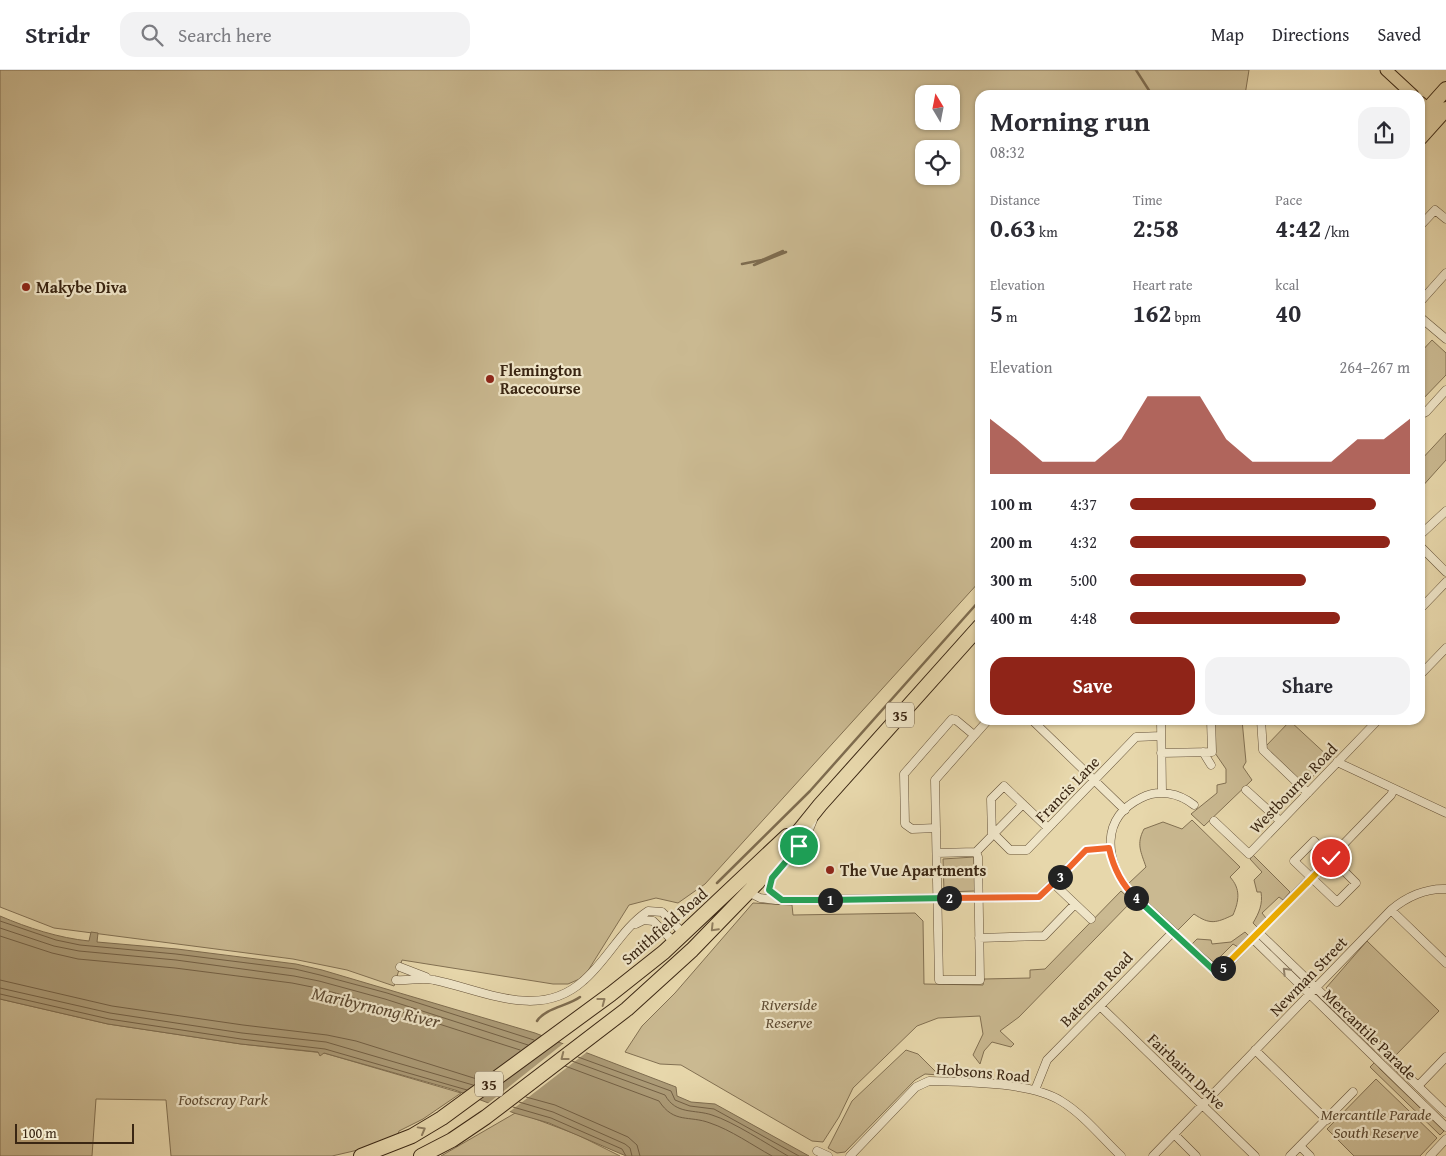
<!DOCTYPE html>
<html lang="en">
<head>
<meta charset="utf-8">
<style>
	:root { --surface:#fff; --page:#f2f2f3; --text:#2b2b33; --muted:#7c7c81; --line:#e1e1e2; --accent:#8f2418 }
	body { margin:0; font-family:"Gentium Book Plus",serif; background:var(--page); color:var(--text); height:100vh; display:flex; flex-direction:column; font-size:19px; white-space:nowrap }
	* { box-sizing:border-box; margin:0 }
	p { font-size:16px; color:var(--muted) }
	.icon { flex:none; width:28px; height:28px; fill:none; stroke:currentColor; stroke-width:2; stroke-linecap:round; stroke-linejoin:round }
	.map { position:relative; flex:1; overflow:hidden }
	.drawer { position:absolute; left:975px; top:20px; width:450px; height:635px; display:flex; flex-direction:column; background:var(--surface); border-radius:15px; box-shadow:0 1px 4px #0004 }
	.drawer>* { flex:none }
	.needle { width:32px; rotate:350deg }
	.controls { position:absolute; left:915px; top:15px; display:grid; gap:10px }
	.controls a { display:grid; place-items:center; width:45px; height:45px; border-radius:10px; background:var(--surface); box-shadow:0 1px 4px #0004; font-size:25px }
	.scale { position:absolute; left:15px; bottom:12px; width:119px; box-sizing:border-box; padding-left:5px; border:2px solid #3a2613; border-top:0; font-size:14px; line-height:18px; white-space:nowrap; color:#3a2613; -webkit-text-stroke:4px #efe5c8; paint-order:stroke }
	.pin { position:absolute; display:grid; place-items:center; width:42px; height:42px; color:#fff; margin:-21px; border:2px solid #fff; border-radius:50%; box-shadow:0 1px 5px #0007 }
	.km { position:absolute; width:25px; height:25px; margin:-12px; border-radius:50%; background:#222; color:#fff; font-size:14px; line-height:25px; text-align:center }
	.round { display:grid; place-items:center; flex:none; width:52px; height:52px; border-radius:15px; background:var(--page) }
	.overview { display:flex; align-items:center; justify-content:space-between; height:85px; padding:0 15px }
	h1 { font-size:28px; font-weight:700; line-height:38px }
	.metrics { display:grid; grid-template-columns:repeat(3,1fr); gap:8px; height:85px; padding:5px 15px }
	.metrics div { display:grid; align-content:center }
	.metrics b { font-size:25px; font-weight:700 }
	.metrics small { font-size:14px; font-weight:400 }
	.metrics p { font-size:14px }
	.chart { height:140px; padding:10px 15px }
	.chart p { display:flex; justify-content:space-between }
	.chart svg { width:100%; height:90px; margin-top:5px; fill:var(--accent); opacity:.7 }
	.action { display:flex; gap:10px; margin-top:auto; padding:10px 15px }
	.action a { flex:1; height:58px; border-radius:15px; background:var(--accent); color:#fff; font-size:20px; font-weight:700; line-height:58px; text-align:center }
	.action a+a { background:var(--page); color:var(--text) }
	ul { padding:0 15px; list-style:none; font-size:16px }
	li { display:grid; grid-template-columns:80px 60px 1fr; align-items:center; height:38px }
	li i { height:12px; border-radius:6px; background:var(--accent) }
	header { display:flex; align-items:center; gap:30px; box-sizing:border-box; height:70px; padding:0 25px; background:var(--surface); border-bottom:1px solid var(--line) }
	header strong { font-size:24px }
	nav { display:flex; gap:28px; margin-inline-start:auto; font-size:18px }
	.search { width:350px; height:45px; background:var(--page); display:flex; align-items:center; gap:12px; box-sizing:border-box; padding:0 18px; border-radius:15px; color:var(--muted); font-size:19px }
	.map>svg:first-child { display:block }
	.green { fill:#cab991; stroke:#827052; fill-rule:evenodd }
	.water { fill:#ac9b77; stroke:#7e6c4f }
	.pier { fill:#e7d7ab }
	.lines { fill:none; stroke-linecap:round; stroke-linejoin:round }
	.shore { stroke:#736045; stroke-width:1 }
	.stream { stroke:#7e6c4f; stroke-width:2.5 }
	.street-casing { stroke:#655239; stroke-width:9 }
	.primary-casing { stroke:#3a2613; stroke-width:13 }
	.highway-casing { stroke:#3a2613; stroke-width:16 }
	.street { stroke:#efe5c8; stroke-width:8 }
	.primary { stroke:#e7d7ab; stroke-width:11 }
	.highway { stroke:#e7d7ab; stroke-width:14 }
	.oneway { stroke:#907e5f }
	.oneway2 { stroke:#94866e }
	.split-1-casing { stroke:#fff; stroke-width:10 }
	.split-2-casing { stroke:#fff; stroke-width:10 }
	.split-3-casing { stroke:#fff; stroke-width:10 }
	.split-4-casing { stroke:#fff; stroke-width:10 }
	.split-5-casing { stroke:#fff; stroke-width:10 }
	.split-6-casing { stroke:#fff; stroke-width:10 }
	.split-7-casing { stroke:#fff; stroke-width:10 }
	.split-1 { stroke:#22a559; stroke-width:6 }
	.split-2 { stroke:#22a559; stroke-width:6 }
	.split-3 { stroke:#f0652b; stroke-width:6 }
	.split-4 { stroke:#f0652b; stroke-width:6 }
	.split-5 { stroke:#22a559; stroke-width:6 }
	.split-6 { stroke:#f5b400; stroke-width:6 }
	.split-7 { stroke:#f5b400; stroke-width:6 }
	.poi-dot { fill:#8f2418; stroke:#efe5c8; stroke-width:2 }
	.labels { text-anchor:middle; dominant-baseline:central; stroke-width:4.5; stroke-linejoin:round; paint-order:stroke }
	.shield { fill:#efe5c8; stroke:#705f49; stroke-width:1 }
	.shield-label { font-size:15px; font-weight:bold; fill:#3a2613 }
	.poi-label { font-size:16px; font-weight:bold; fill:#3a2613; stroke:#efe5c8; text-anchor:start }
	.street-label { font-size:16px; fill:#3a2613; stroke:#efe5c8 }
	.park-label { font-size:16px; font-style:italic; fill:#5e4b32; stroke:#efe5c8 }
	.water-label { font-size:18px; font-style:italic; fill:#5c4931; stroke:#efe5c8 }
</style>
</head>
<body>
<header>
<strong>Stridr</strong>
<div class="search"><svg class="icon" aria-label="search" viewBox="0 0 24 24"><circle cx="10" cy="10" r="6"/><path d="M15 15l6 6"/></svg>Search here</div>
<nav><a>Map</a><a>Directions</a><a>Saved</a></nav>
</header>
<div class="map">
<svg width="1446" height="1086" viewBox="0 0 1446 1086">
	<rect width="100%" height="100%" fill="#e7d7ab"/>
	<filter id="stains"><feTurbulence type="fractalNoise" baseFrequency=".004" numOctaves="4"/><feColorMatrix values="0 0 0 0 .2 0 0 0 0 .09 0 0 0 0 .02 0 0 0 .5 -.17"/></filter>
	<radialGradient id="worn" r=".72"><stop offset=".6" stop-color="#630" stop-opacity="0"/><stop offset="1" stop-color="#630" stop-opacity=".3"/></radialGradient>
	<path class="green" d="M0 0H1249L1245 25H980V511L705 814 678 833 656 828 629 835 584 907 568 914H553L402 890 394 916 347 900 293 889 54 858 0 837ZM924 24H951V51H924ZM924 79H951V106H924Z
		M1432 270 1446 283V305L1420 332V283Z
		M1446 363V390L1420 419V391Z
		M1214 650H1242L1246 692 1243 697 1252 710 1204 756 1191 744 1217 723V715L1226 713V699L1215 683Z
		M1290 651 1330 688 1304 716 1266 681V676Z
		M1192 750 1240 797 1230 807C1241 819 1239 831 1233 845 1216 853 1210 855 1194 844L1178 860 1128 814 1146 797C1141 782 1136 774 1144 759L1163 752 1182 759Z
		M1253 785 1290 822 1283 830 1279 827 1262 843 1266 848 1257 857 1253 853C1259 843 1263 834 1261 822H1257L1254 810 1262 802 1250 789Z
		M974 787 975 821 944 822 943 789Z
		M1121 821 1132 831 1019 947 1000 961 1014 974 1011 977 992 972 984 981 980 994 973 985 983 964 980 946 938 948 917 956 853 1018 839 1047 823 1072 812 1071 681 995 660 994 625 982 642 956 675 923 753 833 792 835 793 845 915 843 923 851 924 914 983 915 984 909 1030 908V900L1045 899Z
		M1245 862 1249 866 1238 877 1233 874 1219 888 1223 892 1218 896 1192 874 1197 869 1211 870 1212 874 1231 872Z
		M1367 871 1439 941 1395 986 1326 918Z
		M0 929 108 954 241 974 324 983 461 1023 423 1049 399 1061 398 1064 358 1080 332 1086H171L166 1030 96 1029 92 1086H0Z
		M906 980 918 984 939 1005 925 1004 915 1010 845 1082 837 1083 828 1078 852 1031Z
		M1376 991 1380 999 1444 1061 1440 1065 1370 997Z
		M1376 1009 1437 1068 1420 1086H1354L1327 1059Z
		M517 1042 578 1065 620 1086H441Z"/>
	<path class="water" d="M0 846C28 858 59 868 89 871L91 862 98 863 97 872 177 879 296 894 322 900 535 963 676 1017 677 1026 691 1032 715 1034 809 1086H626L549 1053 514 1043 455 1020 324 983 320 986 318 982 241 974 108 954 0 929Z"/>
	<path class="pier" d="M564 973 587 982 508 1043 486 1035Z"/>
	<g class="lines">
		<path class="shore" d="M0 851 56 870 80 875 176 884 295 899 320 905 387 923 534 970
			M0 858 54 876 79 881 176 890 294 906 319 911 385 929 528 975
			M0 866 52 883 78 889 175 898 292 913 317 918 383 936 520 980
			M0 910 112 936 243 955 327 965 356 971 480 1010
			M0 918 110 943 242 963 326 972 473 1015
			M0 924 109 949 241 969 325 979 467 1020
			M578 987 671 1021 675 1030 690 1036 714 1039 799 1086
			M572 991 665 1025C676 1045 694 1039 712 1045 734 1052 767 1074 788 1086
			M565 996 659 1031C674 1054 689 1045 710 1053 731 1060 752 1075 772 1086
			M526 1027 555 1035 628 1067 637 1075 640 1086
			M519 1032 553 1042 625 1074 630 1078 632 1086
			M513 1037 551 1048 622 1079 626 1086"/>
		<path class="stream" d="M1136 0 1152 25
			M742 194 762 190 783 181
			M754 195 786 182
			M717 813 810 721 980 530
			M537 951C545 938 568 936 580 927"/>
		<g class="street-casing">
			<path id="street" d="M1420 156 1435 140 1446 149
				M1420 232 1446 203
				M1420 247 1446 269
				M1420 345 1426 342 1446 320
				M1420 465 1446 441
				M1420 476 1446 502
				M1420 534 1422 537 1446 512
				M1420 605 1446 578
				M1032 650 1125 740
				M1161 650 1162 722
				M1261 650 1263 680 1308 723
				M1203 682 1211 695
				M1161 683 1212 682 1211 650
				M1337 692 1446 743
				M1246 720 1280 751
				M1194 735C1179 723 1159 719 1141 728 1100 748 1105 790 1129 821 1136 831 1148 839 1157 847 1177 866 1198 885 1218 904L1391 725 1394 719
				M1214 751 1249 784 1378 650
				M936 758 912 759 905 754 904 704 952 649 956 650 974 665
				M994 764 1010 780H1027L1136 667 1161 666
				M992 766 991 729 1004 716 1048 758
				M1314 771 1356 813 1337 832 1294 791Z
				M976 782 1023 734
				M937 783 976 782 978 787 980 910H939L935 710 988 650
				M1053 813 1091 849
				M748 822 760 828 776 830 1039 827 1086 780 1109 778
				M781 830 770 822 769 812 806 767 813 750
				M1391 840 1446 893
				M636 854 644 850 653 851 674 872
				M1259 863 1446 1043
				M979 868 1044 866 1075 834
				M1253 869 1446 1057
				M400 897 426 907
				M396 910C409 911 422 907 434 910 483 920 539 951 583 911 607 891 622 858 648 841L662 842 684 864
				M1100 936 1255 1086
				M1255 980 1327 1050
				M1418 1016 1446 987
				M1035 1020 1047 990 1173 862
				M1174 1064 1196 1086
				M1300 1076 1310 1086
				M817 1081 828 1086
				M850 1086 916 1017 929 1011C965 1012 1031 1012 1061 1031 1083 1044 1102 1068 1121 1086
				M1153 1086 1391 840C1406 827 1426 818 1446 819
				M1290 1086 1353 1022
				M1430 1086 1446 1069"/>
		</g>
		<g class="primary-casing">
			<path id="primary" d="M1386 0 1413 25
				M1420 32 1428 39"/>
		</g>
		<g class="highway-casing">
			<path id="highway" d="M1420 48 1446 19
				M1420 68 1446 39
				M361 1086 412 1066 442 1048 611 924 664 882 787 766
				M421 1086 452 1070 486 1047 627 939 692 880 757 813 820 735 980 556"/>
		</g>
		<use href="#street" class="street"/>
		<use href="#primary" class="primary"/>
		<use href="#highway" class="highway"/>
	</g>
	<defs><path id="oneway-chevron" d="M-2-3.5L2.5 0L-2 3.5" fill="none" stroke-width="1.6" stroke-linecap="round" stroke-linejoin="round" transform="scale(1.25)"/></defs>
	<g class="oneway">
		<use href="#oneway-chevron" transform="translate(714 858) rotate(134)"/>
		<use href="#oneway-chevron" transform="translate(602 931) rotate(-37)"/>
		<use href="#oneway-chevron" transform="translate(564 987) rotate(142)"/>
		<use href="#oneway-chevron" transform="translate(422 1060) rotate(-29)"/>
	</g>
	<use class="oneway2" href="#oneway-chevron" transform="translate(1286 901) rotate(-135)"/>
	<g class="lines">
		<g class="split-1-casing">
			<path id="split-1" d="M799 776 772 808 769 820 782 830H830"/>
		</g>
		<g class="split-2-casing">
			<path id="split-2" d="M830 830 949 828"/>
		</g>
		<g class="split-3-casing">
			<path id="split-3" d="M949 828 1039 827 1060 807"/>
		</g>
		<g class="split-4-casing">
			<path id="split-4" d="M1060 807 1086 780 1109 778C1113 796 1122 815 1136 828"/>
		</g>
		<g class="split-5-casing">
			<path id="split-5" d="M1136 828 1218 904 1223 898"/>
		</g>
		<g class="split-6-casing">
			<path id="split-6" d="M1223 898 1307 813"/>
		</g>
		<g class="split-7-casing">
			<path id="split-7" d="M1307 813 1331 788"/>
		</g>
		<use href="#split-1" class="split-1"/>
		<use href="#split-2" class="split-2"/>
		<use href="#split-3" class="split-3"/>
		<use href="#split-4" class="split-4"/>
		<use href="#split-5" class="split-5"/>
		<use href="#split-6" class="split-6"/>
		<use href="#split-7" class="split-7"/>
	</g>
	<g class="poi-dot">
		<circle cx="26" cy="217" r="5"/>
		<circle cx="490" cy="309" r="5"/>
		<circle cx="830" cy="800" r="5"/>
	</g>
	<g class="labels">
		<g class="shield">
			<rect x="886" y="632.5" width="28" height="25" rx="4"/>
			<rect x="475" y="1001.5" width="28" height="25" rx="4"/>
		</g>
		<g class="shield-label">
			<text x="900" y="645">35</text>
			<text x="489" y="1014">35</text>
		</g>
		<g class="poi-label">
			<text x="36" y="217">Makybe Diva</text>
			<text x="500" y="300">Flemington<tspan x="500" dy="18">Racecourse</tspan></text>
			<text x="840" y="800">The Vue Apartments</text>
		</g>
		<g class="street-label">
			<text transform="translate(1293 718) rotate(-46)">Westbourne Road</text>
			<text transform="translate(1067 719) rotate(-46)">Francis Lane</text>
			<text transform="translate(664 856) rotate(-41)">Smithfield Road</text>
			<text transform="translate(1308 906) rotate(-46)">Newman Street</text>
			<text transform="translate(1096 919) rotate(-46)">Bateman Road</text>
			<text transform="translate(1370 964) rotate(44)">Mercantile Parade</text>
			<text transform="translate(1187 1001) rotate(44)">Fairbairn Drive</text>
			<text transform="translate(983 1002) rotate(5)">Hobsons Road</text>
		</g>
		<g class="park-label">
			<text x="789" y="934">Riverside<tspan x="789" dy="18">Reserve</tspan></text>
			<text x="223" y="1029">Footscray Park</text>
			<text x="1376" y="1044">Mercantile Parade<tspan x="1376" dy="18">South Reserve</tspan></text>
		</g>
		<g class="water-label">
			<text transform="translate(376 937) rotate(13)">Maribyrnong River</text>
		</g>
	</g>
	<rect width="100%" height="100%" filter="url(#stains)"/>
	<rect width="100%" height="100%" fill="url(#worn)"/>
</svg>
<div class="controls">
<a><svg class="needle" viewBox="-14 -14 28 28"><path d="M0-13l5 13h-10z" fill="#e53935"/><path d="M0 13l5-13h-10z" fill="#7c7c81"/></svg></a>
<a><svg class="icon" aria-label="locate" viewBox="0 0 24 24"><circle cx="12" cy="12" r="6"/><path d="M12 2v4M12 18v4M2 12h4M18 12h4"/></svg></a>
</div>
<div class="scale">100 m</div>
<div class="pin" style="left:799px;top:776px;background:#1e9e55"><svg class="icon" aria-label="arrive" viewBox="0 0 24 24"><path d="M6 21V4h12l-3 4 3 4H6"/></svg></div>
<div class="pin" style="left:1331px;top:788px;background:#d93025"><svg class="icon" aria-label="check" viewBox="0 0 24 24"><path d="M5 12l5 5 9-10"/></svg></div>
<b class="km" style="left:830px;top:830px">1</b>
<b class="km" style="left:949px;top:828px">2</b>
<b class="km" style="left:1060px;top:807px">3</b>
<b class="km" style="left:1136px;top:828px">4</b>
<b class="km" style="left:1223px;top:898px">5</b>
<section class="drawer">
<div class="overview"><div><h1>Morning run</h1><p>08:32</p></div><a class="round"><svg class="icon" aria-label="share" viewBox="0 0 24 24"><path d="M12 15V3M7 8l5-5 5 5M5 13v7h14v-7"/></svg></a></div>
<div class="metrics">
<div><p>Distance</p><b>0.63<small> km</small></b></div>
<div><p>Time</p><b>2:58</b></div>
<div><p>Pace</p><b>4:42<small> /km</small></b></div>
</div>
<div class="metrics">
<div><p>Elevation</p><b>5<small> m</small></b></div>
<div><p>Heart rate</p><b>162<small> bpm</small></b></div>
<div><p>kcal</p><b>40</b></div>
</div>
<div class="chart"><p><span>Elevation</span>264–267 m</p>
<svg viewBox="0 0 160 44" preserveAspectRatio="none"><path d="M0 44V17L10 27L20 38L30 38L40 38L50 27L60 6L70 6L80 6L90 27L100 38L110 38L120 38L130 38L140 27L150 27L160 17V44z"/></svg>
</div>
<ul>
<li><b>100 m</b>4:37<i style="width:88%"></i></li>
<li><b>200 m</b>4:32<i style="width:93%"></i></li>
<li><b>300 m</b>5:00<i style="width:63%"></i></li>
<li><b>400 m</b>4:48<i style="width:75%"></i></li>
</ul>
<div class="action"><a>Save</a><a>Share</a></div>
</section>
</div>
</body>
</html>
